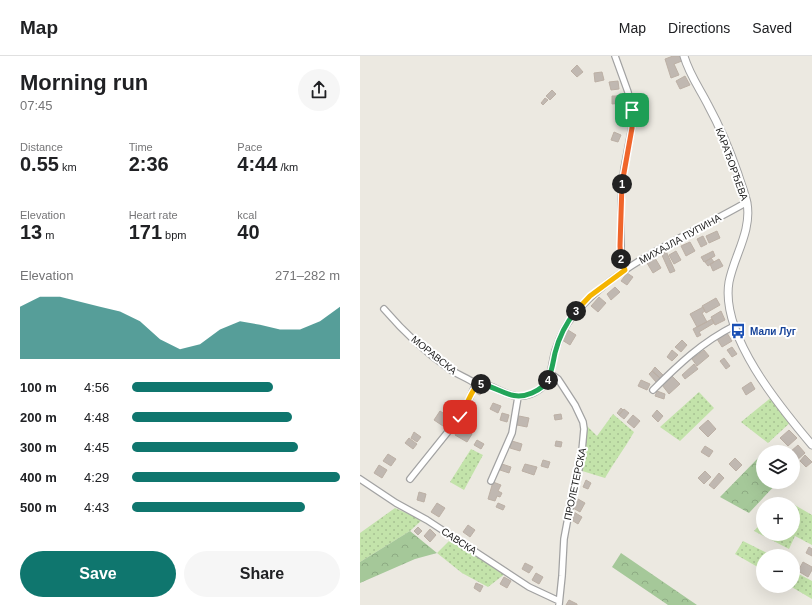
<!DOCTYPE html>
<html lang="en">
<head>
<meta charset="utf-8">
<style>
	:root { --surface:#fff; --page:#f6f6f6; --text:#202124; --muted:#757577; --line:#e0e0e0; --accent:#0f766e }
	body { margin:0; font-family:Arial,sans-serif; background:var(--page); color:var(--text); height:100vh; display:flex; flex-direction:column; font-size:15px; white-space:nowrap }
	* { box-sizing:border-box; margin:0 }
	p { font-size:13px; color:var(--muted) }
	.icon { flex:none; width:22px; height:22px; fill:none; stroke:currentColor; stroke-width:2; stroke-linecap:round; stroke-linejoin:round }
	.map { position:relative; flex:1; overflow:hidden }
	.side { display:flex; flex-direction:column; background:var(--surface); width:360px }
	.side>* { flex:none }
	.buttons { position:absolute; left:396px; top:389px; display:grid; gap:8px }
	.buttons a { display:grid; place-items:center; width:44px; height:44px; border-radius:50%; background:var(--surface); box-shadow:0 4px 16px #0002; font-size:20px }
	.pin { position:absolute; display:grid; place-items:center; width:34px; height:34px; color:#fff; margin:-17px; border-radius:8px; box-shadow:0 2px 6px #0006 }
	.km { position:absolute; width:20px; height:20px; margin:-10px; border-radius:50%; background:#222; color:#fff; font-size:11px; line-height:20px; text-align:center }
	.round { display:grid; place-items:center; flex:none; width:42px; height:42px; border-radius:21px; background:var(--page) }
	.head { display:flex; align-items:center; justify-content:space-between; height:68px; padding:0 20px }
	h1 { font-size:22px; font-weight:700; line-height:30px }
	.stats { display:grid; grid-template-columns:repeat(3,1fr); gap:6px; height:68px; padding:4px 20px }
	.stats div { display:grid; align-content:center }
	.stats b { font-size:20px; font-weight:700 }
	.stats small { font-size:11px; font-weight:400 }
	.stats p { font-size:11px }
	.chart { height:112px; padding:8px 20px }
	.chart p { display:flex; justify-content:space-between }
	.chart svg { width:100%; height:72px; margin-top:4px; fill:var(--accent); opacity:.7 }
	.action { display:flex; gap:8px; margin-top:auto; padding:8px 20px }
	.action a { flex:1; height:46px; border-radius:24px; background:var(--accent); color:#fff; font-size:16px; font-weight:700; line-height:46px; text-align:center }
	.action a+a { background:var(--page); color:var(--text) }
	ul { padding:0 20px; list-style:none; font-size:13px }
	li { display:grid; grid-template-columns:64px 48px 1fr; align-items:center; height:30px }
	li i { height:10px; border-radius:5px; background:var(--accent) }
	header { display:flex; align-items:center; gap:24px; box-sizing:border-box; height:56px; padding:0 20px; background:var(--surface); border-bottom:1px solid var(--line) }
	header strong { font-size:19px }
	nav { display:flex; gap:22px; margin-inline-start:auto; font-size:14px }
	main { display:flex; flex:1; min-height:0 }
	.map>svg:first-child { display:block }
	.grass { fill:url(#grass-dots) }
	.forest { fill:url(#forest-crowns) }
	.building { fill:#c0b8b1; stroke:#bcb0a5 }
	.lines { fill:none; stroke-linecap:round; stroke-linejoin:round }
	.minor-casing { stroke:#a2a2a2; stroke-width:8 }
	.tertiary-casing { stroke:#a2a2a2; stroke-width:9 }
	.minor { stroke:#fff; stroke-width:5.5 }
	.tertiary { stroke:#fff; stroke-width:7 }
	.split-1-casing { stroke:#fff; stroke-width:8 }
	.split-2-casing { stroke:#fff; stroke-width:8 }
	.split-3-casing { stroke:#fff; stroke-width:8 }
	.split-4-casing { stroke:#fff; stroke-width:8 }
	.split-5-casing { stroke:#fff; stroke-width:8 }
	.split-6-casing { stroke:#fff; stroke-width:8 }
	.split-1 { stroke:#f0652b; stroke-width:5 }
	.split-2 { stroke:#f0652b; stroke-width:5 }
	.split-3 { stroke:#f5b400; stroke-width:5 }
	.split-4 { stroke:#22a559; stroke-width:5 }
	.split-5 { stroke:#22a559; stroke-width:5 }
	.split-6 { stroke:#f5b400; stroke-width:5 }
	.labels { text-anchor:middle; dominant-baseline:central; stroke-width:4; stroke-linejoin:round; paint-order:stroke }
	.street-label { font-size:10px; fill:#1b1b1b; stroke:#fff }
	.transit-label { font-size:10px; font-weight:bold; fill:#164399; stroke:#fff; text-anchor:start }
</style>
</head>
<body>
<header>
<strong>Map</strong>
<nav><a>Map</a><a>Directions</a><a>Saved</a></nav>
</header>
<main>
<section class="side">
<div class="head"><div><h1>Morning run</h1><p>07:45</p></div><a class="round"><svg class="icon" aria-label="share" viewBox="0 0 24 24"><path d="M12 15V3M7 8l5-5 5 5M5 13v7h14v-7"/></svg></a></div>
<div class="stats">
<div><p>Distance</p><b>0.55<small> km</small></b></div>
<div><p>Time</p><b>2:36</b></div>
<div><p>Pace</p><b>4:44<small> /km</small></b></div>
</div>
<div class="stats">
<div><p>Elevation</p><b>13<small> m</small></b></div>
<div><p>Heart rate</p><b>171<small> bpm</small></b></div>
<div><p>kcal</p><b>40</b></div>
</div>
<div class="chart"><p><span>Elevation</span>271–282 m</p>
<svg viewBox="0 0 160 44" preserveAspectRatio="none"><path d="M0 44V12L10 6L20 6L30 9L40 12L50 15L60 21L70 32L80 38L90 35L100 26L110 21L120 23L130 26L140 26L150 21L160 12V44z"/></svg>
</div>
<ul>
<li><b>100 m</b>4:56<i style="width:68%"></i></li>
<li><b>200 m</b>4:48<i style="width:77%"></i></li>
<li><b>300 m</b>4:45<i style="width:80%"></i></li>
<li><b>400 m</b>4:29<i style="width:100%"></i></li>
<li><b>500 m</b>4:43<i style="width:83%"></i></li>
</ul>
<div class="action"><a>Save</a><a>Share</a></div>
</section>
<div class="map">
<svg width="452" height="549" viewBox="0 0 452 549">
	<defs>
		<pattern id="grass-dots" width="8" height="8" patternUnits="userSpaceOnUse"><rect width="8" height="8" fill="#c3e3aa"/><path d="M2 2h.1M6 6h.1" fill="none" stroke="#a7c292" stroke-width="1.8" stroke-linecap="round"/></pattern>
		<pattern id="forest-crowns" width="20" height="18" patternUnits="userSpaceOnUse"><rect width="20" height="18" fill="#a5c899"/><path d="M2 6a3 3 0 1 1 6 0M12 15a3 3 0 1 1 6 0" fill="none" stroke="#8dab83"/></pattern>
	</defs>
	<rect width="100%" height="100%" fill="#ece9e1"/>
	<path class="grass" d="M339 336 354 352 320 385 300 371Z
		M413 340 433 364 408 387 381 366Z
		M253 358 274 376C265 392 254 406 245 422L219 414 223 366 237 380Z
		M111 393 123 399 104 434 90 426Z
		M433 448 452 459V489L435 480 429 493 394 475 403 465V478H433Z
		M35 452 62 464 50 475 0 506V477Z
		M92 482 146 517 128 531 102 517 77 497Z
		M383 485 413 500H403V514L375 498Z
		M433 515 452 525V543L430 530H433Z"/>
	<path class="forest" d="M403 397V426H418L389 457 360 441Z
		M50 475 77 497 55 503 0 527V506Z
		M261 497 337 549H308L252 511Z"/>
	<path class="building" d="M313 0H320L322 5 314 8 319 19 311 22 305 3Z
		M217 9 223 16 217 21 211 15Z
		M242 16 244 24 235 26 234 17Z
		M325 20 330 29 320 33 316 25Z
		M258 25 259 33 251 34 249 26Z
		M192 34 196 38 190 44 186 40Z
		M252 40H262V47L252 48Z
		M185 42 188 44 183 49 181 47Z
		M254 76 261 79 258 86 251 84Z
		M357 175 360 182 349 187 346 180Z
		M343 180 347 188 341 191 337 183Z
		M330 186 335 195 326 200 321 190Z
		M306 195 315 215 310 217 301 197Z
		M316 195 321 204 314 208 309 199Z
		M353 195 355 200 344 206 341 201Z
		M295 202 301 212 293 217 287 207Z
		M351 202 354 206 348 210 345 206Z
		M359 203 363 210 353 215 350 208Z
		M267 217 273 221 267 229 261 225Z
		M255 231 260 236 251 244 247 238Z
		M239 241 246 247 238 256 231 250Z
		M356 242 360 249 346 257 342 250Z
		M343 251 345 255 342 257 347 266 337 271 330 258Z
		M361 255 365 264 355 269 351 261Z
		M352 263 354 267 339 276 341 279 337 281 333 273Z
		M208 274 216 279 210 289 202 284Z
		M367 277 372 285 362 291 357 283Z
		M322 284 327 289 321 296 315 291Z
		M372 291 377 298 372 301 367 294Z
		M312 294 318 299 312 305 307 301Z
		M344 294 349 300 337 310 332 303Z
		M364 302 370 310 366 313 360 305Z
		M334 308 338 313 325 323 322 319Z
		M295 311 303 319 300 322 292 315Z
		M292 315 300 322 296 326 289 318Z
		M312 320 320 328 309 338 302 329Z
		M281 324 290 328 287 334 278 330Z
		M391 326 395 333 386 339 382 332Z
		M120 331 124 333 120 339 116 337Z
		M297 335 305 338 304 343 295 340Z
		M133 347 141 350 138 357 130 353Z
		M261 352 263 354 259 359 257 357Z
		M264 353 269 357 264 363 259 359Z
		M297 354 303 360 298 366 292 360Z
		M80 355 89 361 83 370 74 364Z
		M142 357 149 359 147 366 140 364Z
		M201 358 202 363 195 364 194 359Z
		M273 359 280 365 274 372 267 366Z
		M159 360 169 362 167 371 157 369Z
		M348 364 356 373 348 381 339 372Z
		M100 370 112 378 107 386 95 379Z
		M429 374 437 382 428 390 420 382Z
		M54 376 61 381 57 386 51 382Z
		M49 382 57 388 53 393 45 387Z
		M117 384 124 388 121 393 114 389Z
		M152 385 162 388 160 395 150 392Z
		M196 385 202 386 201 391 195 390Z
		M438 389 445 397 436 405 433 401V396H430Z
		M345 390 353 395 349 401 341 396Z
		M28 398 36 403 31 410 23 405Z
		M445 399 452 406 446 411 440 405Z
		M375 402 382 409 376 415 369 408Z
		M183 404 190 406 188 412 181 410Z
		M142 408 151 411 149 417 140 414Z
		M165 408 177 411 174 419 162 415Z
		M19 409 27 414 22 422 14 417Z
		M345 415 351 421 344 428 338 422Z
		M359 417 364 422 354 433 349 429Z
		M226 424 231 427 228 433 223 431Z
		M133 426 141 429 138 435 142 437 140 441 137 440 135 445 128 443Z
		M59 436 66 438 64 446 57 444Z
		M218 443 225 447 220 456 213 452Z
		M77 447 85 452 79 461 71 456Z
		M138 447 145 450 143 454 136 451Z
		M214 456 222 461 218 468 210 463Z
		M108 469 115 474 110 481 103 476Z
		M58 471 62 475 58 479 54 475Z
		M70 473 76 479 70 486 64 480Z
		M449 491 452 493V500L446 497Z
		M443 506 452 511V514L448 521 438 515Z
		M165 507 173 511 169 517 162 513Z
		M176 517 183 521 179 528 172 524Z
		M144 521 151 525 147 532 140 528Z
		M116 527 123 530 120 536 114 532Z
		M209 544 217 548V549H206Z"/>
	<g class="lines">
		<g class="minor-casing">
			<path id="minor" d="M255 0 268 36 273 66 264 113 261 144V201L265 214
				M24 253C43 275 65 296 88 312 97 319 109 322 117 329 132 322 151 354 180 333 192 324 191 309 195 295 199 283 204 270 213 260 257 207 328 180 387 146
				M191 318 198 323 202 329 215 349 223 366 224 373 221 405 212 440 204 483 202 520 199 549
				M293 334C318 309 342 286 374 270
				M0 423 36 447 67 464 169 531 199 545
				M50 423 103 357 114 332 117 329
				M131 425 152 377 158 341"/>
		</g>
		<g class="tertiary-casing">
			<path id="tertiary" d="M324 0C329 18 340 33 348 49 360 71 370 95 378 118 381 128 385 137 387 147 392 175 374 200 369 226 360 279 420 351 452 389"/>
		</g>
		<use href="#minor" class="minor"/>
		<use href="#tertiary" class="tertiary"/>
	</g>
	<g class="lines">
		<g class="split-1-casing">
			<path id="split-1" d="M262 128 272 72V54"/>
		</g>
		<g class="split-2-casing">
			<path id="split-2" d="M261 203 260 190 262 128"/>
		</g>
		<g class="split-3-casing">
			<path id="split-3" d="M216 255 230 240 265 214 261 203"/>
		</g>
		<g class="split-4-casing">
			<path id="split-4" d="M188 324C192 315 193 306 195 297 199 281 206 267 216 255"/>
		</g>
		<g class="split-5-casing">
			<path id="split-5" d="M121 328C141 332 151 346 172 337 179 334 184 331 188 324"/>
		</g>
		<g class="split-6-casing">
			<path id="split-6" d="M100 361C107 351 111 331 121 328"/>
		</g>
		<use href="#split-1" class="split-1"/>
		<use href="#split-2" class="split-2"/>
		<use href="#split-3" class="split-3"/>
		<use href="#split-4" class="split-4"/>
		<use href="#split-5" class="split-5"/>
		<use href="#split-6" class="split-6"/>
	</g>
	<defs>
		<g id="bus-bare" transform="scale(1.2)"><path d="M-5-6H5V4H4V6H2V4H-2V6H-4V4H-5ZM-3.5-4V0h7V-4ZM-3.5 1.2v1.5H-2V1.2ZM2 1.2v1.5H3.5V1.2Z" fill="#1a4fb4" stroke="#fff" stroke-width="2.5" paint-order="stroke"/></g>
	</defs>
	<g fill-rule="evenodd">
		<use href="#bus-bare" x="378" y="275"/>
	</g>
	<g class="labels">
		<g class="street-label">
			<text transform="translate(372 108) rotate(70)">КАРАЂОРЂЕВА</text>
			<text transform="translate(320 183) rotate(-29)">МИХАЈЛА ПУПИНА</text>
			<text transform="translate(74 299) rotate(39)">МОРАВСКА</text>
			<text transform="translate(215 428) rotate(-78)">ПРОЛЕТЕРСКА</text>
			<text transform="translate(99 485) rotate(33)">САВСКА</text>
		</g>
		<g class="transit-label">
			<text x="390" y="275">Мали Луг</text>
		</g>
	</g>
</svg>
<div class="buttons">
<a><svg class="icon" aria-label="layers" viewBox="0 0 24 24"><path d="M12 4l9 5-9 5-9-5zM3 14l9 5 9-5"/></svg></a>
<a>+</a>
<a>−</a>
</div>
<div class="pin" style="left:272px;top:54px;background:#1e9e55"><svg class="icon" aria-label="arrive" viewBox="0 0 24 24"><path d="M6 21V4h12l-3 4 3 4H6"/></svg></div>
<div class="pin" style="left:100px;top:361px;background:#d93025"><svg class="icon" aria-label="check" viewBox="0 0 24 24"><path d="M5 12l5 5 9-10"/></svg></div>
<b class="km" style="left:262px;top:128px">1</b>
<b class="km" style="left:261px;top:203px">2</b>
<b class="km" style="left:216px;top:255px">3</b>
<b class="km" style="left:188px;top:324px">4</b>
<b class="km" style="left:121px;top:328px">5</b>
</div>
</main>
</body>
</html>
